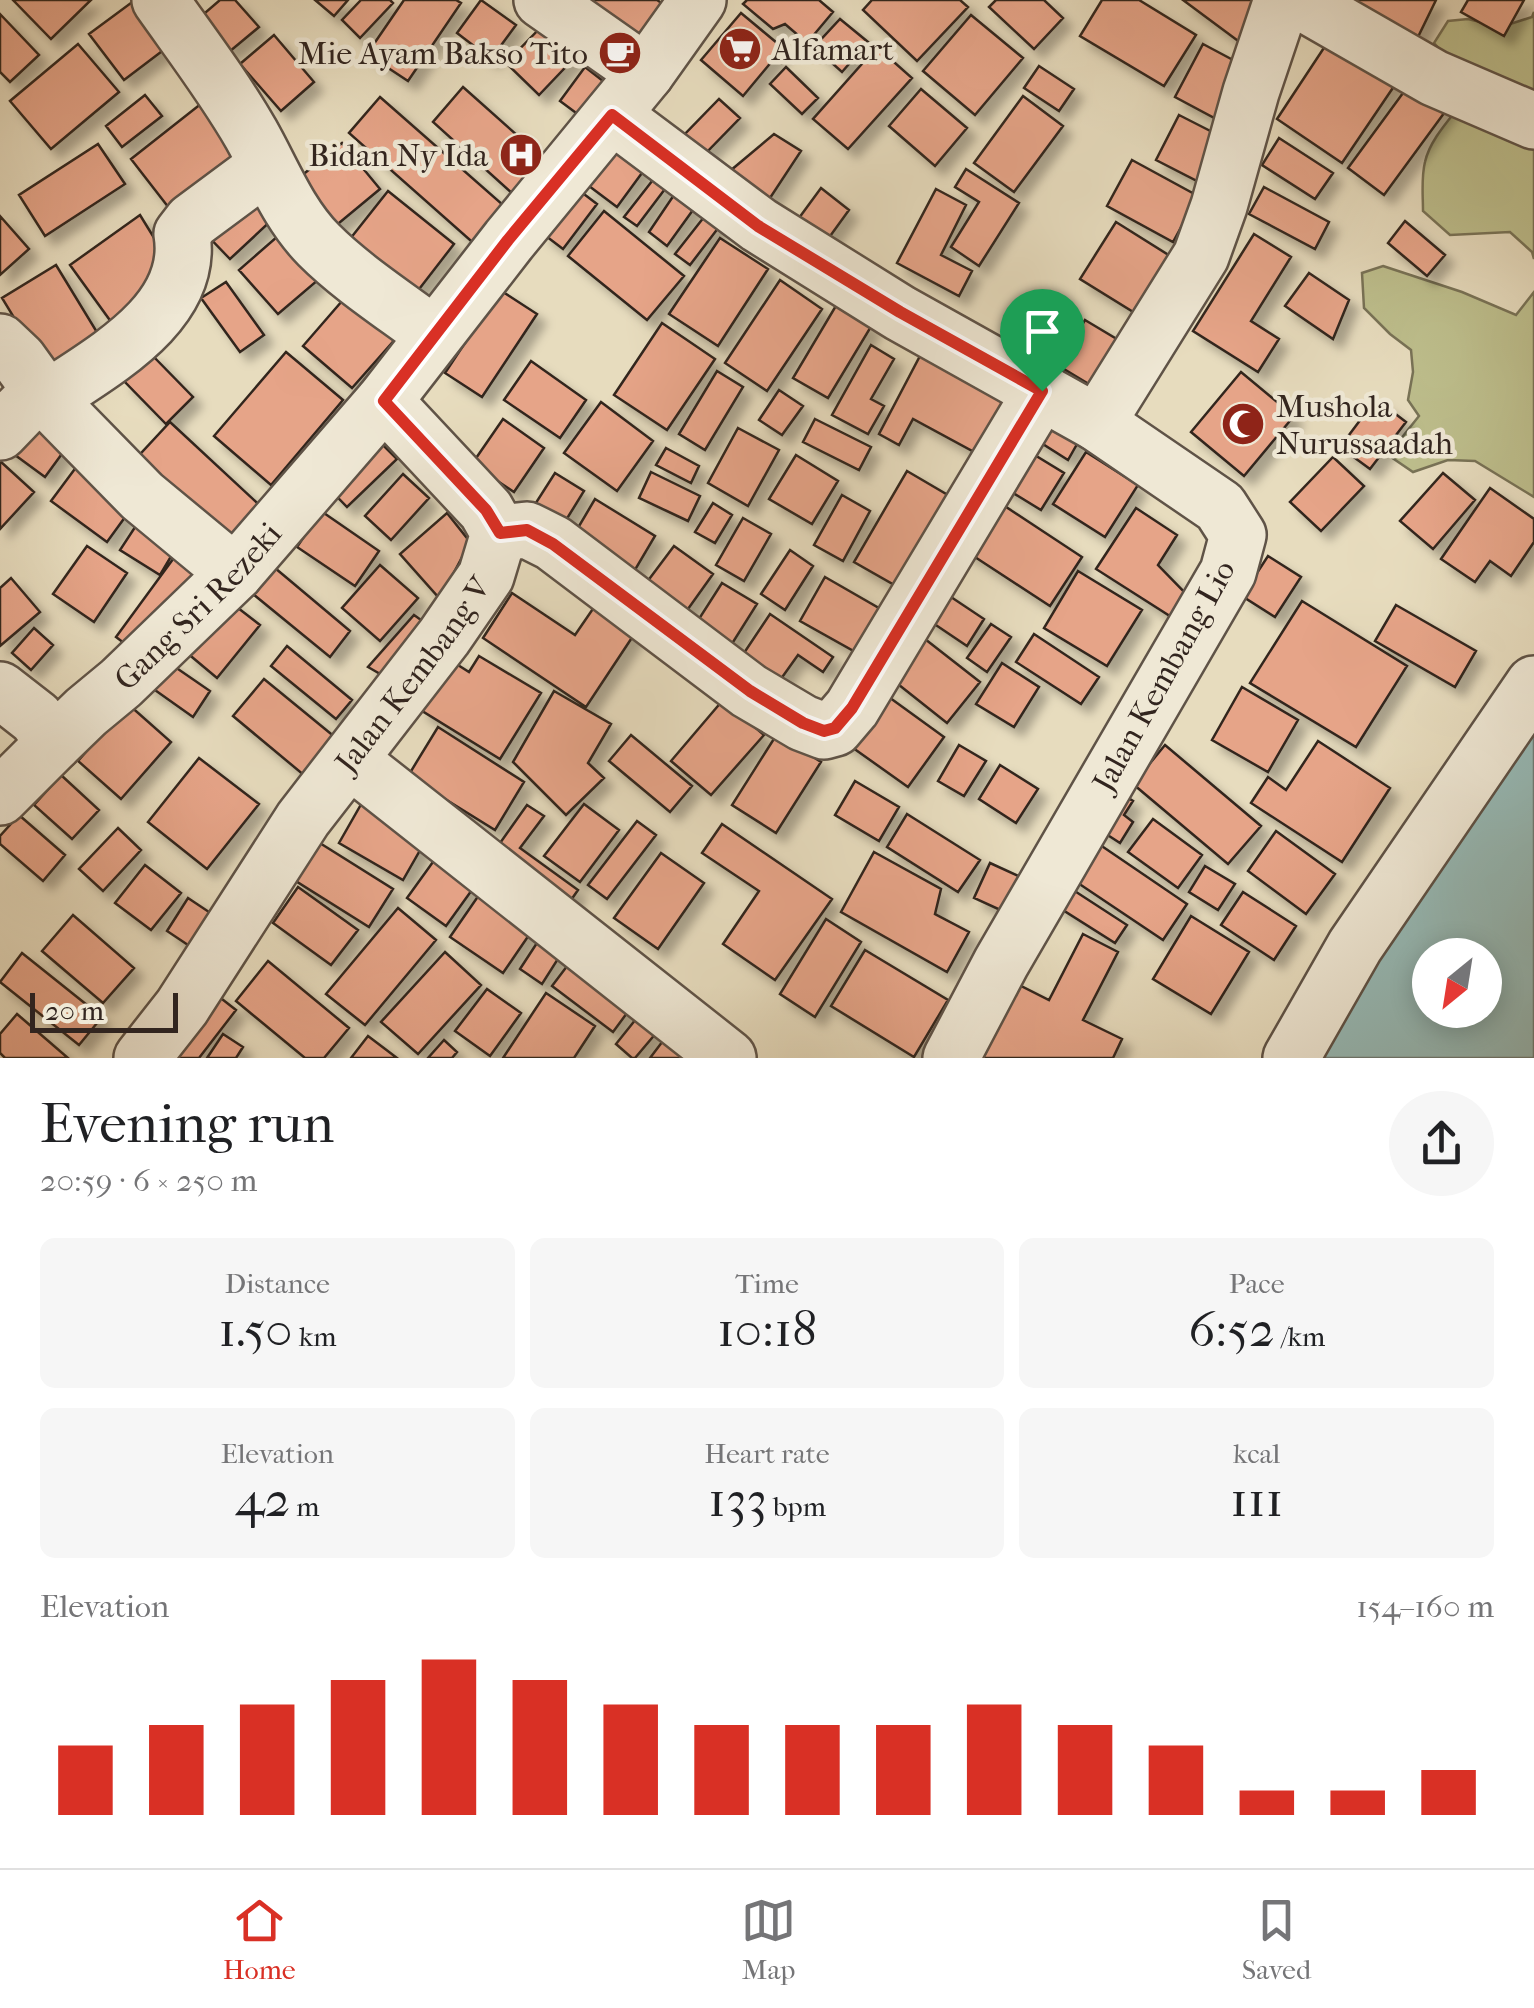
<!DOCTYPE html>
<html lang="en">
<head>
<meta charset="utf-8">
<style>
	:root { --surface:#fff; --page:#f6f6f6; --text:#202124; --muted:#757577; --line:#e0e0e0; --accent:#d93025 }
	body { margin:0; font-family:"IM FELL French Canon",serif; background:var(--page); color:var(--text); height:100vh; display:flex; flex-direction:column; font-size:38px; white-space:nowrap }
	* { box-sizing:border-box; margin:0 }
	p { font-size:32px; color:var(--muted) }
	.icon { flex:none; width:55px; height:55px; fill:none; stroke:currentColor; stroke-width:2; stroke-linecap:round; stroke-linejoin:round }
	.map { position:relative; height:1058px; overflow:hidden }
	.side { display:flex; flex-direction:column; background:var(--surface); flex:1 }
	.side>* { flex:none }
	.needle { width:65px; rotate:210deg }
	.tools { position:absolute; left:1412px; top:938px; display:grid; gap:20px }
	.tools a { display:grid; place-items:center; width:90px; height:90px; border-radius:50%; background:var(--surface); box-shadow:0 5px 25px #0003; font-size:50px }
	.scale { position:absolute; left:30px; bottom:25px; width:148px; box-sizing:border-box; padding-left:10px; border:5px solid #32251f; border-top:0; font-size:28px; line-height:35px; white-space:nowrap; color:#32251f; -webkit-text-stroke:8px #efe8d5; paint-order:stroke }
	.pin { position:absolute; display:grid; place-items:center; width:85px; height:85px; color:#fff; margin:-102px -42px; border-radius:50% 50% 50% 0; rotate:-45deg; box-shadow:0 0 10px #0007 }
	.pin .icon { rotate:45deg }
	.round { display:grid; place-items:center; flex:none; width:105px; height:105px; border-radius:52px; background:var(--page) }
	.headline { display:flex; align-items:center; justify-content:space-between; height:170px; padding:0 40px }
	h1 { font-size:55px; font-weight:600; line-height:75px }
	.stats { display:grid; grid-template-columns:repeat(3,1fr); gap:15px; height:170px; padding:10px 40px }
	.stats div { display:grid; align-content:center; border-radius:15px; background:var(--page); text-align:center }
	.stats b { font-size:50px; font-weight:600 }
	.stats small { font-size:28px; font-weight:400 }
	.stats p { font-size:28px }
	.chart { height:280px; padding:20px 40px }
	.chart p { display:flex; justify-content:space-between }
	.chart svg { width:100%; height:180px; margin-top:10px; stroke:var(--accent); stroke-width:6 }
	.menu { display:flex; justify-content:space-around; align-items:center; height:140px; border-top:2px solid var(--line); background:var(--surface); font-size:28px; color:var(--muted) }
	.menu a { display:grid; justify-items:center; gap:5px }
	.menu .selected { color:var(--accent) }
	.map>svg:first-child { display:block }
	.green { fill:#bdbe8c; stroke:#787256; stroke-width:2.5 }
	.water { fill:#97bab6; stroke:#6f7e7a; stroke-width:2.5; fill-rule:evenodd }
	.building { fill:#e6a488; stroke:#32251f; stroke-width:2.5; filter:url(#shadow) }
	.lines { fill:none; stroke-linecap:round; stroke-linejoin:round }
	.street-casing { stroke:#5f5347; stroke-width:60 }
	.street { stroke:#efe8d5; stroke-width:55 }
	.route-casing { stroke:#fff; stroke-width:20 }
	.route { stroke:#d93025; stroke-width:12 }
	.labels { text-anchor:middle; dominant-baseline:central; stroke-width:9; stroke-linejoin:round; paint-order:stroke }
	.poi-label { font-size:32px; fill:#32251f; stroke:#efe8d5; text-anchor:start }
	.street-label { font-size:32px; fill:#32251f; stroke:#efe8d5 }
</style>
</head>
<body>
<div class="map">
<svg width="1534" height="1058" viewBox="0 0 1534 1058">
	<defs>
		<filter id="shadow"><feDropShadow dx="9" dy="9" stdDeviation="5" flood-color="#0004"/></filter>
	</defs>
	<rect width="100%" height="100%" fill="#e7dcbe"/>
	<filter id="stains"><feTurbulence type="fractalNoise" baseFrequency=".002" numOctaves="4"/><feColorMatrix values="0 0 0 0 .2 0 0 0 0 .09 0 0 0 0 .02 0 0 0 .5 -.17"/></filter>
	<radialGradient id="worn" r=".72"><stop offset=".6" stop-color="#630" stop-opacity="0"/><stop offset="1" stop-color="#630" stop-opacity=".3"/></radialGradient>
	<path class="green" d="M1534 12V259L1532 252 1510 232 1450 235 1423 211C1423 195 1421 178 1425 162 1430 139 1451 118 1465 99L1453 64 1434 43 1448 21 1468 19 1501 27 1532 17Z
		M1383 266 1462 292 1516 315 1534 292V497L1475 461 1448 460 1413 472 1388 455 1419 416 1408 400 1413 372 1411 350 1390 334 1364 308 1362 273Z"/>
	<path class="water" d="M1534 716V1058H1315ZM1430 955H1485V1010H1430Z"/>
	<path class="building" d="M13 0H91L51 39Z
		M135 0 182 36 124 80 89 34Z
		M220 0H235L259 27 229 52 199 18Z
		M315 0H348L334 16Z
		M361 0H390L393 3 360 38 342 20Z
		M404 0H456L461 3 408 81 367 54Z
		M481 0 516 25 491 59 457 33Z
		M584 0H657L663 4 637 39Z
		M747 0H819L833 12 807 43 785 24 773 29 743 4Z
		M872 0H960L968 7 917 61 863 10Z
		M996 0H1044L1063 18 1034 49 989 7Z
		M1102 0H1139L1196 35 1164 86 1080 36Z
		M1183 0H1266L1249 49Z
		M1333 0H1436L1416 41Z
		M1468 0H1524L1504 36 1461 12Z
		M741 13 783 48 743 96 701 60Z
		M0 14 39 55 10 82 0 72Z
		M971 15 1023 58 975 115 923 71Z
		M840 19 868 42 842 72 814 47Z
		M546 22 579 53 539 95 506 63Z
		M1339 25 1405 70 1342 163 1277 119Z
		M274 35 314 82 281 111 240 64Z
		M78 44 119 92 51 149 10 101Z
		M1203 44 1248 68 1220 121 1175 97Z
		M877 47 912 78 848 149 813 119Z
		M1039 66 1074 89 1059 111 1024 88Z
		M585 67 612 88 587 121 560 101Z
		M786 67 818 98 802 114 770 84Z
		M1414 78 1450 105 1384 195 1348 168Z
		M463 87 545 160 514 195 433 122Z
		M921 89 967 128 935 166 889 126Z
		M145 95 162 116 122 147 106 126Z
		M1023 96 1063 126 1014 192 974 163Z
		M380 97 511 212 479 248 349 133Z
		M719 99 740 118 702 157 682 137Z
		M202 103 248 161 176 217 131 159Z
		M1179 115 1224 138 1201 183 1156 160Z
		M774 134 801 151 770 198 730 171Z
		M1279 138 1333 173 1315 199 1262 165Z
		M618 139 650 162 617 207 585 183Z
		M342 143 380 189 333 228 295 181Z
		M98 144 125 184 45 236 19 195Z
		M1132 160 1198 196 1173 242 1107 206Z
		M966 169 1019 203 979 266 951 247 979 202 955 187Z
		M656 176 668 185 637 226 624 217Z
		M1264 187 1329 222 1315 249 1249 214Z
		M576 188 597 204 563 249 542 233Z
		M821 188 849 210 828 239 799 218Z
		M250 189 275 217 230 259 204 232Z
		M678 189 698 203 667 246 649 232Z
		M936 189 966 205 941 255 972 271 959 296 897 263Z
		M388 191 454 244 413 297 346 244Z
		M604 211 684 276 647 320 568 256Z
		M708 212 722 223 690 265 675 254Z
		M140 215 175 272 117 330 70 265Z
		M0 216 29 249 0 275Z
		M1405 221 1445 255 1427 276 1388 243Z
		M1116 222 1178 261 1143 318 1080 279Z
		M1254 234 1291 257 1251 321 1279 339 1258 372 1193 331Z
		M278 236 318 280 278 314 239 270Z
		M720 238 768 269 718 346 669 314Z
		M56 265 106 347 52 380 2 298Z
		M1309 273 1349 300 1333 339 1285 306Z
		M780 280 822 309 767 391 725 363Z
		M226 282 264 335 240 352 201 298Z
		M500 290 537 314 482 397 445 373Z
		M349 293 398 336 352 388 303 346Z
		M837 304 872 325 828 398 793 378Z
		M1085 320 1130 347 1102 392 1059 366Z
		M662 323 715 359 667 430 614 395Z
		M931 335 1028 386 989 460 913 419 899 445 879 434Z
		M871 345 894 359 871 399 884 406 868 434 832 415Z
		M286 352 343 400 271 485 214 436Z
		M150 353 193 397 166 424 123 380Z
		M531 361 586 400 560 438 504 400Z
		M717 371 743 387 705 450 679 434Z
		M1241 372 1294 416 1244 476 1191 432Z
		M779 390 803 406 782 435 759 420Z
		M1376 399 1406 422 1370 469 1340 447Z
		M601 402 653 441 617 491 564 453Z
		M1042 403 1085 430 1068 460 1024 432Z
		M27 410 72 440 45 477 0 444Z
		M503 419 544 448 514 492 472 464Z
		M815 419 871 447 859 470 803 442Z
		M170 422 268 513 230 554 131 464Z
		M738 428 779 450 748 506 708 483Z
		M369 431 397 459 347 507 319 478Z
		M1015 443 1064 473 1041 510 992 480Z
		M666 448 699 466 691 483 656 465Z
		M1086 452 1138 485 1105 537 1053 504Z
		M796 455 838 481 812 524 769 499Z
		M1333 457 1364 486 1321 531 1290 502Z
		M0 461 34 492 0 529Z
		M80 462 136 502 107 542 51 501Z
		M907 471 958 501 905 591 854 562Z
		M651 472 700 496 688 521 639 498Z
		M555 473 584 491 555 538 525 520Z
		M1443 473 1475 500 1433 549 1400 521Z
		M403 474 429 498 391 540 365 516Z
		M1490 488 1534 519V542L1511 576 1490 561 1475 582 1441 559Z
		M842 495 870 511 843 561 814 545Z
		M988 495 1082 557 1050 606 955 544Z
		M595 499 655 536 629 580 569 543Z
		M713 503 732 515 715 543 695 532Z
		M1136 508 1177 535 1158 565 1188 596 1173 618 1096 569Z
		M321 511 379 551 355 586 297 547Z
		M447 513 470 542 440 599 400 554Z
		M143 515 182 538 160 575 120 550Z
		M743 518 771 534 744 581 716 565Z
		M187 540 212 560 141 656 116 637Z
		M87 546 127 573 94 622 53 594Z
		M674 546 713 574 678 623 638 594Z
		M790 550 813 566 785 610 761 594Z
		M1268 556 1301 577 1275 617 1242 596Z
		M380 565 418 598 380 641 342 608Z
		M275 568 350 631 330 657 253 594Z
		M1078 571 1142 610 1107 666 1044 628Z
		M825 577 884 611 859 654 800 621Z
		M11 578 40 612 0 646V588Z
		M722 583 757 604 723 658 688 636Z
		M936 587 984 619 967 646 918 613Z
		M512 593 575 635 599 600 639 627 586 707 483 638Z
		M229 601 260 625 217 678 186 652Z
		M1302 601 1407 666 1356 747 1250 683Z
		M1396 605 1476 651 1455 687 1375 641Z
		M770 614 833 657 823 672 798 655 773 690 736 665Z
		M414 615 431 627 396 683 368 667Z
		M991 624 1011 637 987 672 967 658Z
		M34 628 53 645 31 670 12 653Z
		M916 632 980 682 947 723 884 673Z
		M1034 634 1099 677 1081 704 1016 662Z
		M287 646 352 700 336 719 271 666Z
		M479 656 541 693 500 759 419 709 450 660 469 672Z
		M162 658 210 691 193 717 145 683Z
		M1002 663 1039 687 1014 727 976 704Z
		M264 679 336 738 305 776 233 716Z
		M875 687 944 737 908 787 839 738Z
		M1242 687 1298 720 1268 772 1212 740Z
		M554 691 611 724 588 763 604 778 566 815 513 762Z
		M723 700 764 735 711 795 671 761Z
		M128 704 171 742 121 799 78 761Z
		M438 727 524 782 495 830 408 776Z
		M777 734 821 762 776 833 732 805Z
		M631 735 692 786 670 812 609 761Z
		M1318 741 1390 788 1342 862 1251 803 1268 777 1286 790Z
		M959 745 986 761 964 796 938 781Z
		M1165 745 1261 826 1228 864 1133 784Z
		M199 758 259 804 207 869 148 822Z
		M1000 765 1038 789 1016 823 979 799Z
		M61 775 99 810 72 839 34 805Z
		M855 781 899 807 879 841 835 815Z
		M1112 788 1133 801 1124 815 1133 822 1120 843 1089 823Z
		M363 801 427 838 403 880 339 843Z
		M584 804 619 830 580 882 544 856Z
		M527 805 544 816 520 848 578 890 562 913 488 860Z
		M907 814 980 860 958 892 887 847Z
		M19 815 65 855 43 881 0 844V836Z
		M1153 819 1202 855 1178 888 1128 852Z
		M637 821 656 835 607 899 588 885Z
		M722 824 832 899 775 980 723 944 759 891 702 853Z
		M118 828 141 850 103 891 79 869Z
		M1276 831 1335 874 1306 914 1248 871Z
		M1087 836 1187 904 1163 940 1063 873Z
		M315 840 393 889 369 927 291 878Z
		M443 848 482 876 446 926 407 898Z
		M874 852 941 889 935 914 969 932 947 972 841 912Z
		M661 853 704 883 658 949 614 918Z
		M990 863 1023 878 1007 913 974 898Z
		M145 865 181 893 151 930 115 903Z
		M1205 866 1235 884 1218 910 1189 892Z
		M490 879 542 916 503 973 450 937Z
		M1067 886 1127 925 1115 943 1055 905Z
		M298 887 358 930 331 965 273 923Z
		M1243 892 1296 926 1274 960 1221 925Z
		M188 898 218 918 197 951 167 931Z
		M398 908 436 940 365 1025 326 994Z
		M73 915 134 968 103 1003 42 951Z
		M1191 916 1249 952 1211 1014 1153 979Z
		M826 919 861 942 815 1017 780 994Z
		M548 926 570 940 542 984 520 969Z
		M1083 934 1118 952 1083 1020 1122 1039 1113 1058H983L1019 985 1049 1000Z
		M580 949 641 994 613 1032 552 986Z
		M865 950 948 1000 914 1057 831 1006Z
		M445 952 481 985 418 1054 381 1022Z
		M22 953 102 1017 79 1045 0 982Z
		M268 961 349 1028 324 1058H305L236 1001Z
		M487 989 521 1013 490 1056 455 1031Z
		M213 992 236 1010 199 1058H165Z
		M546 993 595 1026 574 1058H503Z
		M648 1004 668 1019 635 1058H632L616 1044Z
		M17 1014 68 1058H5L0 1053V1034Z
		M675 1025 694 1058H650Z
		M223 1034 243 1047 236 1058H207Z
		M368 1036 397 1058H351Z
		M444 1040 457 1052 452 1058H428Z"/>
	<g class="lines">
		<g class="street-casing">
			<g id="street">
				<path d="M160 0C191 44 224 87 251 134 272 171 288 214 319 245 353 279 396 306 434 335"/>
				<path d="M542 0 646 73"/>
				<path d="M1298 0 1434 78 1534 121"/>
				<path d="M612 115 759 225 900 313 1097 423 1220 507 1238 535 1228 572 1001 963 951 1058"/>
				<path d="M0 342 19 360 47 399C103 361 195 313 182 234L192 221 266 166"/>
				<path d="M1097 423 1201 256 1219 206 1251 92 1282 0"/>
				<path d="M0 432 25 406 47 399 142 496 235 573"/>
				<path d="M499 533 527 530 553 543 749 691 803 723 824 731 835 728 852 708 1042 391"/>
				<path id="s1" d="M0 690 36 718 54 743 86 712 121 683 235 573 384 401 509 240 646 73 698 0"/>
				<path d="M350 760 728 1058"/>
				<path d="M0 797 54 743"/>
				<path id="s2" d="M142 1058 182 1007 303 819 444 637 486 576 499 533 486 510 384 401"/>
				<path d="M1291 1058 1355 946 1534 684"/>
			</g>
		</g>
		<use href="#street" class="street"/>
	</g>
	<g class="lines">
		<g class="route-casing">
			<path id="route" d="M612 115 758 226 900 312 1042 391 852 708 835 728 824 731 803 723 750 691 553 544 527 530 500 533 486 510 384 401 508 240Z"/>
		</g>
		<use href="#route" class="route"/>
	</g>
	<defs>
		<g id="supermarket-disc" transform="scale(2.25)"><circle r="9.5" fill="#8f2418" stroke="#efe8d5"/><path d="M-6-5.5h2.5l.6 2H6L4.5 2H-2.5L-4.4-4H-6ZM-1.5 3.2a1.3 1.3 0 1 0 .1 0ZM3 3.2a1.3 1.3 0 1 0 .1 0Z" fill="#fff"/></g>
		<g id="cafe-disc" transform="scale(2.25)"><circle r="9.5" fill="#8f2418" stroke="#efe8d5"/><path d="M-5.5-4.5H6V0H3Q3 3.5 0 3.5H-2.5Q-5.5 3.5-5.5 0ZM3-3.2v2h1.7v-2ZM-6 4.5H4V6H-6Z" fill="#fff"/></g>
		<g id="hospital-disc" transform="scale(2.25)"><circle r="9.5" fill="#8f2418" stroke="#efe8d5"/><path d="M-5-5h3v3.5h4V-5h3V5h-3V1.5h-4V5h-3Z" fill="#fff"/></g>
		<g id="mosque-disc" transform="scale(2.25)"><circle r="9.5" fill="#8f2418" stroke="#efe8d5"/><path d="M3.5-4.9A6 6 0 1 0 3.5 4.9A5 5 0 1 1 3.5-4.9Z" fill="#fff"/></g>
	</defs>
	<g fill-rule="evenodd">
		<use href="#supermarket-disc" x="740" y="49"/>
		<use href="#cafe-disc" x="620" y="53"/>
		<use href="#hospital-disc" x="521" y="155"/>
		<use href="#mosque-disc" x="1243" y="424"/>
	</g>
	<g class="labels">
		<g class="poi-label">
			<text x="772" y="49">Alfamart</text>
			<text x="588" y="53" text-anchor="end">Mie Ayam Bakso Tito</text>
			<text x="488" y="155" text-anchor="end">Bidan Ny Ida</text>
			<text x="1276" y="406">Mushola<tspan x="1276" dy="37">Nurussaadah</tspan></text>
		</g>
		<g class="street-label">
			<text stroke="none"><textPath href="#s1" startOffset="275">Gang Sri Rezeki</textPath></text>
			<text stroke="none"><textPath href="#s2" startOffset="470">Jalan Kembang V</textPath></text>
			<text transform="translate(1164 676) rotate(-61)">Jalan Kembang Lio</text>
		</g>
	</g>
	<rect width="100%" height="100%" filter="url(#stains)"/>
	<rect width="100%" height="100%" fill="url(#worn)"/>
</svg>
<div class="tools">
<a><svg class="needle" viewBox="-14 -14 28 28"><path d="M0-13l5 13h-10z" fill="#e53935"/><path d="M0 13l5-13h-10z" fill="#757577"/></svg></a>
</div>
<div class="scale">20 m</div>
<div class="pin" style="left:1042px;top:391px;background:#1e9e55"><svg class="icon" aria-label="arrive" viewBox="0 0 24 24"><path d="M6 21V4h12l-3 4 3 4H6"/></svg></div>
</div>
<section class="side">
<div class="headline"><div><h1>Evening run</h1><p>20:59 · 6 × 250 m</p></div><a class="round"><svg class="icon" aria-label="share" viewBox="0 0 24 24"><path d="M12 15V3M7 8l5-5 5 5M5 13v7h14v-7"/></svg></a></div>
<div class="stats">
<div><p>Distance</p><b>1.50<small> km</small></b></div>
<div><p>Time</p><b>10:18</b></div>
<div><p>Pace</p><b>6:52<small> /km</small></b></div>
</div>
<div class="stats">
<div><p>Elevation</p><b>42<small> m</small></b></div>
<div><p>Heart rate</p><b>133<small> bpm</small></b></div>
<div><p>kcal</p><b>111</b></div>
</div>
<div class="chart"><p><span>Elevation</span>154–160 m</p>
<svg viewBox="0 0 160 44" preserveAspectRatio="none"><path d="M5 44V27M15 44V22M25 44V17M35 44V11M45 44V6M55 44V11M65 44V17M75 44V22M85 44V22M95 44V22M105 44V17M115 44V22M125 44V27M135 44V38M145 44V38M155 44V33"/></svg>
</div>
</section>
<nav class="menu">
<a class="selected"><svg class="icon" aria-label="home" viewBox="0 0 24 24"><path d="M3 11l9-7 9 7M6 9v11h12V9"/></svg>Home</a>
<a><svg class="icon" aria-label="map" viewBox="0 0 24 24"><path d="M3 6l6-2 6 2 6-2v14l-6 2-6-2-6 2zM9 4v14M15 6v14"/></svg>Map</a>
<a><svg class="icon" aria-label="saved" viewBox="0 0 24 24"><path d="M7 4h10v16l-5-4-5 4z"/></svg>Saved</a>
</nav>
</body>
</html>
